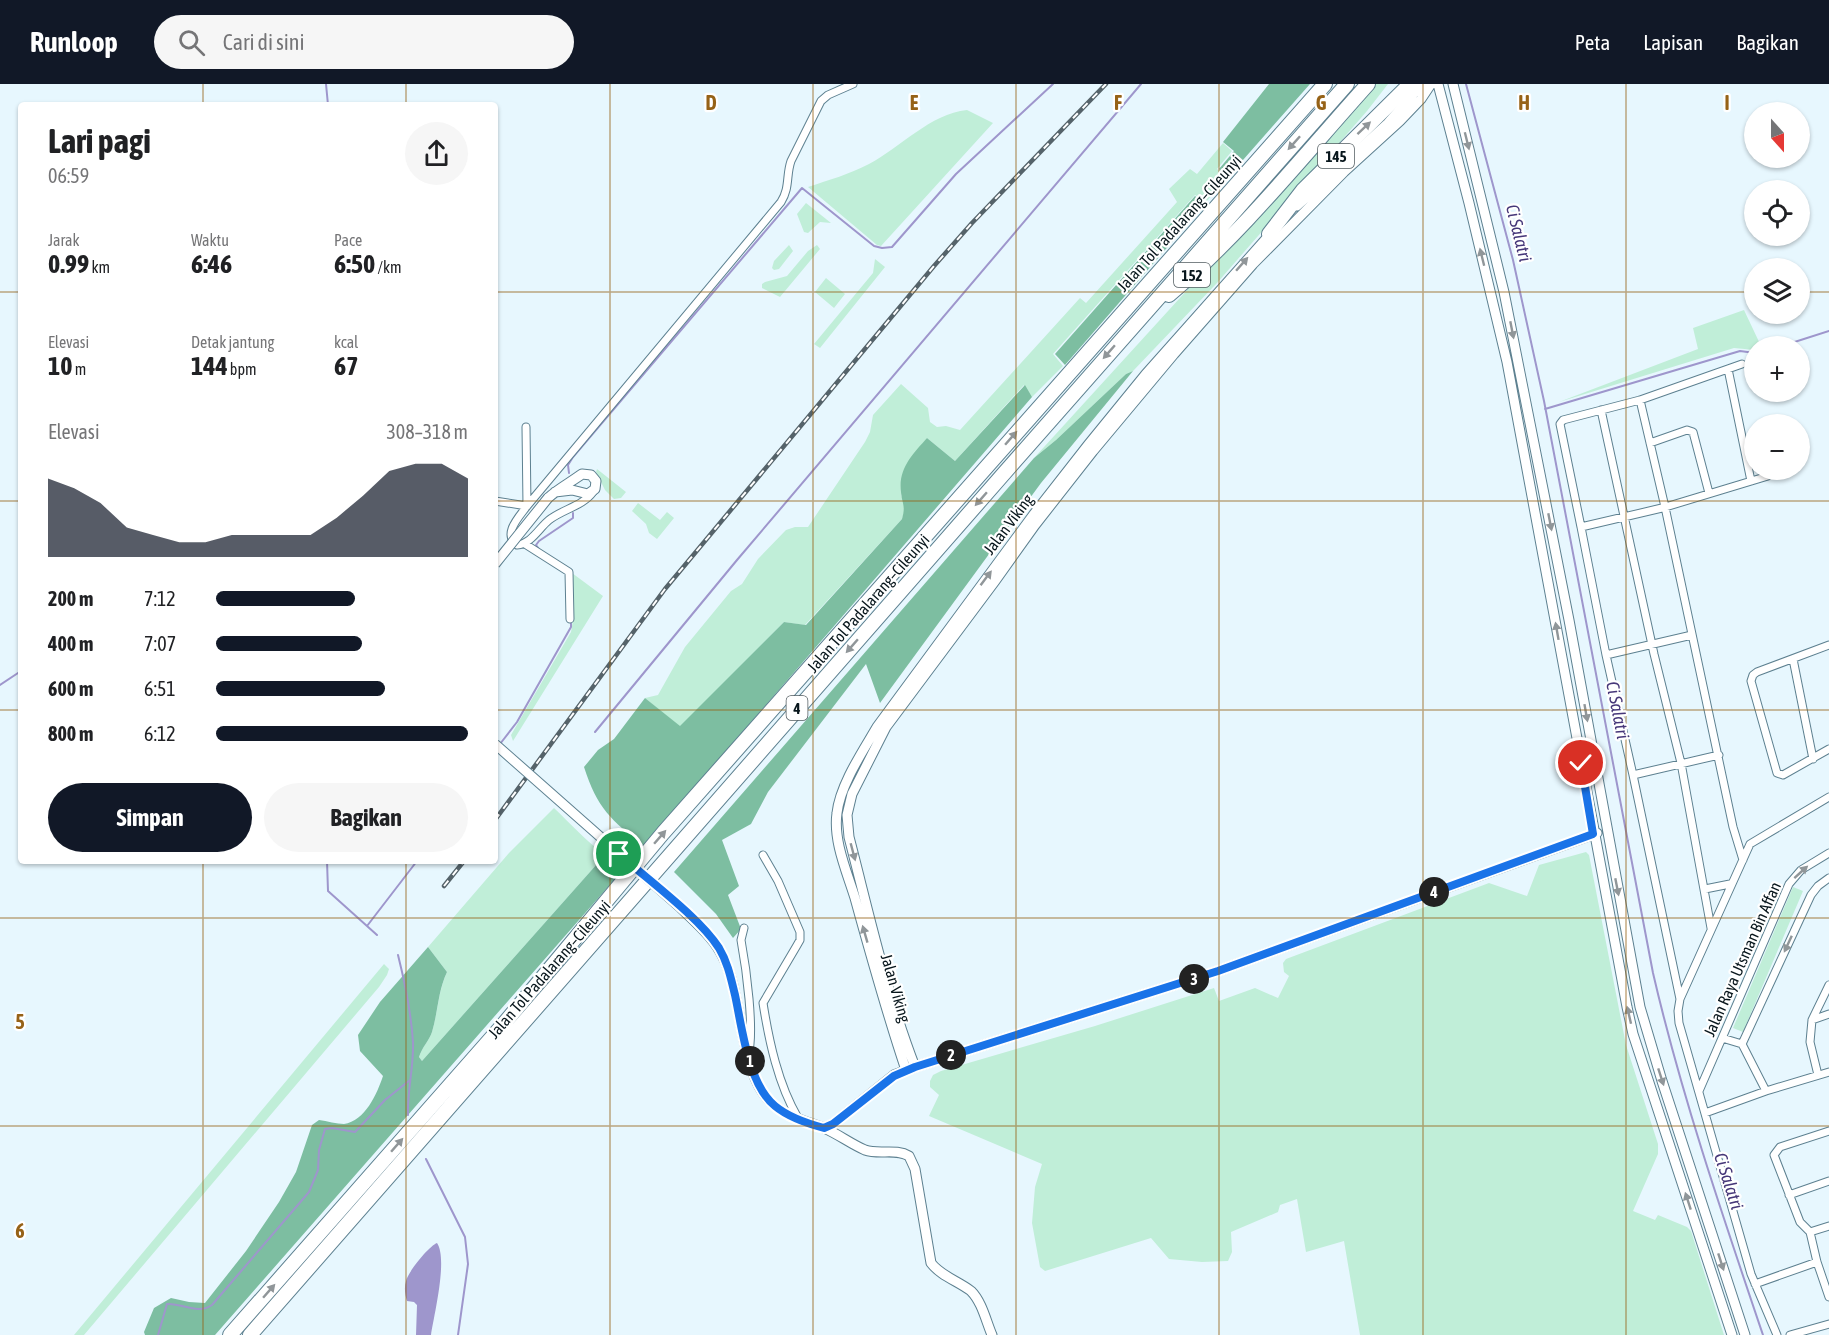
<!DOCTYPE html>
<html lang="id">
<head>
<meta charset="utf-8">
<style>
	:root { --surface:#fff; --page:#f6f6f6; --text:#202124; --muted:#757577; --accent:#111827 }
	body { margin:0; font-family:"Asap Condensed",sans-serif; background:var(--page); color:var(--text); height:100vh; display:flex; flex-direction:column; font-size:22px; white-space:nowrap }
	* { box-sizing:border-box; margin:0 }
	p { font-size:20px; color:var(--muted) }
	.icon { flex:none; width:33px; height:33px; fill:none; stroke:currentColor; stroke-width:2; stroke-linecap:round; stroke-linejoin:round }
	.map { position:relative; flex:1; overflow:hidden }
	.panel { position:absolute; left:18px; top:18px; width:480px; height:762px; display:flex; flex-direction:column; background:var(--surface); border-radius:6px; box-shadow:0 2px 4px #0004 }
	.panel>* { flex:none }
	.needle { width:39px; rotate:159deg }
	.controls { position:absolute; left:1744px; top:18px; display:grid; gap:12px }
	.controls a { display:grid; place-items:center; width:66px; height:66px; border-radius:50%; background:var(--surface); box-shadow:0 2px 4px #0004; font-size:30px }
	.pin { position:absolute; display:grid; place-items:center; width:51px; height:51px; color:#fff; margin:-26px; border:3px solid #fff; border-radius:50%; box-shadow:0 2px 6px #0007 }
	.km { position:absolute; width:30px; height:30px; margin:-15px; border-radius:50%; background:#222; color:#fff; font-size:16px; line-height:30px; text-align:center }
	.round { display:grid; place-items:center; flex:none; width:63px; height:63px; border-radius:32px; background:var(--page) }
	.headline { display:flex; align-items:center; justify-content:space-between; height:102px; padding:0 30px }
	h1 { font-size:33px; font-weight:700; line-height:45px }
	.metrics { display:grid; grid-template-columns:repeat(3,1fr); gap:9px; height:102px; padding:6px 30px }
	.metrics div { display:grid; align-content:center }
	.metrics b { font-size:26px; font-weight:700 }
	.metrics small { font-size:16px; font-weight:400 }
	.metrics p { font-size:16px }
	.chart { height:168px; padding:12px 30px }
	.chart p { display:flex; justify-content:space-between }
	.chart svg { width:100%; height:108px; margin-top:6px; fill:var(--accent); opacity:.7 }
	.action { display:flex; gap:12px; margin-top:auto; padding:12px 30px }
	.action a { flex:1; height:69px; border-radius:36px; background:var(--accent); color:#fff; font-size:24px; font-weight:700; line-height:69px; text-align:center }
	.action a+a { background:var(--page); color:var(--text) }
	ul { padding:0 30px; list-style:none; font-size:20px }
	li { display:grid; grid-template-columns:96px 72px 1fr; align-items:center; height:45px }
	li i { height:15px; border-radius:8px; background:var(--accent) }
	header { display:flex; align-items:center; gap:36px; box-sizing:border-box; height:84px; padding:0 30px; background:var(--accent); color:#fff }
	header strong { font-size:28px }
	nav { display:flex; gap:33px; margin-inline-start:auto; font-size:21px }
	.search { width:420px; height:54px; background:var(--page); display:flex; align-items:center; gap:15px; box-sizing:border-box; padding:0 21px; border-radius:33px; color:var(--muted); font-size:22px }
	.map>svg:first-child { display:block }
	.green { fill:#c0eed8 }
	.forest { fill:#7dbea1 }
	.water { fill:#9e96cc }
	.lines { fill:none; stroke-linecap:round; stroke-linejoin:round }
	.stream { stroke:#9e96cc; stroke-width:2 }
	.minor-casing { stroke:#5d8090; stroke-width:9 }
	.tertiary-casing { stroke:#5d8090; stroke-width:11 }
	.motorway-casing { stroke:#5d8090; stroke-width:16 }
	.minor { stroke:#fff; stroke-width:7 }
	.tertiary { stroke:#fff; stroke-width:9 }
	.motorway { stroke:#fff; stroke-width:14 }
	.rail-casing { stroke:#55636a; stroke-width:4.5 }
	.rail { stroke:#fff; stroke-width:2; stroke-dasharray:7; stroke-linecap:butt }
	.tertiary-bridge-casing { stroke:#5d8090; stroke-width:11; stroke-linecap:butt }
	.tertiary-bridge { stroke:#fff; stroke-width:9 }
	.oneway { fill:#909699 }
	.route-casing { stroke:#fff; stroke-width:12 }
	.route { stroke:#1a73e8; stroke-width:8 }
	.grid { fill:none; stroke:#966217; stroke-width:1.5; stroke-opacity:0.55 }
	.labels { text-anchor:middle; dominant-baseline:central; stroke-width:4.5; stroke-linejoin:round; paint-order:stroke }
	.shield { fill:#fff; stroke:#525c60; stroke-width:1.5 }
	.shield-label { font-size:15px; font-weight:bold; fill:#08161c }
	.street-label { font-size:16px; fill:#08161c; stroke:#fff }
	.water-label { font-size:18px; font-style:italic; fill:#463779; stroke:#fff }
	.grid-label { font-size:20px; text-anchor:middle; font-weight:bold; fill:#966217; stroke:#fff; stroke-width:4.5; stroke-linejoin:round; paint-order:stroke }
</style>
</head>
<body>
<header>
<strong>Runloop</strong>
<div class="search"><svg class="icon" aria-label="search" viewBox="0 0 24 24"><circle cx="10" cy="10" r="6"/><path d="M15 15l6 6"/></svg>Cari di sini</div>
<nav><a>Peta</a><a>Lapisan</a><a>Bagikan</a></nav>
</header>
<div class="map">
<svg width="1829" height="1251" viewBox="0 0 1829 1251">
	<rect width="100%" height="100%" fill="#e7f7fe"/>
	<path class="green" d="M1375 0H1388L1367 27 1217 199 1133 287 1126 290 1056 356 1034 374Z
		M967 26 993 39 881 162 877 161 808 103C829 96 850 90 869 80 901 63 930 30 967 26Z
		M1223 59 1232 67 1217 85 1227 94 1206 118 1195 111 1053 270 1063 282 1032 313 1024 301 955 377 927 354 901 411 906 423 902 435 805 541 784 538 680 643 645 614 658 611 685 563 731 507 742 500 758 475 786 446 795 443H808L865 358 870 348 873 331 901 300 928 324 930 338 937 343 946 342 960 346 1080 214 1086 219 1177 118 1169 105 1190 85 1197 90Z
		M806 119 831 139 820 138 808 149 804 148 797 130Z
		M789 161 793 167 779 185 774 186 772 184 774 177Z
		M817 161 820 165 780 213 762 204V200L765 198 787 192 808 167Z
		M875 175 885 183 820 264 814 260 873 189Z
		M826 194 845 210 834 224 815 208Z
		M1744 226 1761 262H1755V266L1734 264 1559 318 1698 265 1693 244Z
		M597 385 626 408 621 414 614 415 605 406 596 388Z
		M638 419 660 436 667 428 674 434 657 455 649 449 646 440 632 427Z
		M572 489 603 512 513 657 511 651 571 548 573 536Z
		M554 724C571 740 586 757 605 771L422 977 419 973C422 963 429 957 432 948 438 928 438 908 447 888L428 863 509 769Z
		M1586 768 1589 771 1626 961 1658 1060V1070L1633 1127 1655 1136 1658 1131 1687 1143 1691 1147 1724 1251H1360L1344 1157 1306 1168 1297 1115 1280 1121 1278 1128 1231 1148 1232 1168 1228 1177 1202 1178 1169 1175 1151 1154 1045 1187 1040 1183 1032 1139 1035 1103 1042 1080 929 1032 939 1011 930 1003V997L933 991 941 987 1095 942 1214 904 1219 917 1255 904 1278 914 1289 892 1284 888 1283 879 1286 875 1489 799 1527 812 1539 781Z
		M1793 803 1803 807 1743 948 1733 944Z
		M384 880 389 885 387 891 379 903 84 1251H74Z"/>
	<path class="forest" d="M1269 0H1310L1228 93 1219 85 1234 67 1223 58Z
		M1195 112 1205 120 1065 281 1055 270Z
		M1133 287 1041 399 880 619 866 580 768 708 751 740 722 756 739 802 728 811 741 845 733 854 716 830 674 788 1034 374 1056 356 1126 290Z
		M1025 301 1032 313 644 762C611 736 597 724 584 683L598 666 614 655 645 614 680 642 784 538 806 541 902 435C906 421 902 420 901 408 898 384 913 370 927 354L955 377Z
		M605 771 622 787 215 1251H145L144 1248 154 1224 171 1214 189 1218 205 1219 246 1167 279 1118 296 1088 312 1041 319 1036C327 1037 337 1040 344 1040 365 1037 377 1010 383 992L360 967 358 951 380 918 428 863 447 888C438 907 438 928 432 948 429 957 422 963 419 973L422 977Z"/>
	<path class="water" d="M437 1159C448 1175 434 1231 431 1251H416L417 1221 414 1218 407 1217C405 1211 404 1203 406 1197 408 1188 429 1162 437 1159Z"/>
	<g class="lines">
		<path class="stream" d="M326 0 328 21
			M1466 0 1513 176 1544 317 1653 889C1681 1010 1723 1133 1763 1251
			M1782 262 1829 247
			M1545 325 1740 267 1755 269
			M569 389 568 381 573 373 802 104 874 162 882 164 892 163 956 90 1053 0
			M539 465 536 461 539 457 573 434V429
			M0 601 21 587
			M595 648 737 476 1141 0
			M500 660 517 638 571 543V536
			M327 777 328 807 377 851
			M367 842 417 777
			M398 871C405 899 411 928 413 958 414 982 407 1007 408 1031
			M426 1075 465 1153 468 1180 458 1251
			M158 1251 167 1220C183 1219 197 1231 212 1221L309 1108 318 1086 319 1066 325 1045 332 1044 355 1048 385 1016 410 996"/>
		<g class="minor-casing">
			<path id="minor" d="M1728 285 1751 397
				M1640 316 1665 423 1733 743 1743 776
				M1601 326 1654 570 1681 679 1711 844
				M1650 359 1687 346 1693 348 1709 409
				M593 408C583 422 563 425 549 436 539 444 531 460 517 461 502 450 519 433 527 422L781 118C790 104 786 91 791 77L821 17 828 11 853 0
				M495 417 527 422 526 343
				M1581 443 1560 340 1563 336 1640 316 1742 280
				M525 460 569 488 570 535
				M1692 551 1606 571 1581 443 1662 424 1768 392
				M1829 561 1757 588 1753 591 1751 597 1777 689 1783 691 1829 665
				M1606 571 1633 691 1719 671
				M1793 575 1813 675
				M1633 691 1680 915 1678 927 1679 939 1751 1190 1777 1251
				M763 771 778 797 800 848V856L796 863 763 919C769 957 778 1000 798 1034
				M1705 805 1730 800
				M744 844 741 856C746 883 755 947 748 972
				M1680 915 1750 760 1829 713
				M1812 936 1829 901
				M1722 954 1742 960 1766 1007
				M1742 960 1811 811 1818 802 1829 794
				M1818 991 1810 958 1812 936 1829 930
				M1699 1007 1789 800 1801 786 1829 769
				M1705 1029 1766 1007 1829 988
				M1829 1047 1780 1063 1774 1071 1800 1138 1810 1148 1817 1178 1829 1213
				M1789 1111 1829 1097
				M1810 1148 1829 1142
				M1755 1200 1817 1178
				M1790 1251 1829 1240"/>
		</g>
		<g class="tertiary-casing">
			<path id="tertiary" d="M1438 0 1469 119 1507 278 1627 923 1633 950 1732 1251
				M1453 0 1504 208 1569 536 1640 923 1662 997 1745 1251
				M1297 122 1388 39 1422 0
				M548 414C558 405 571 398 582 390L591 391 596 397 595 405 588 410 572 406 555 408
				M682 825C697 840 714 854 723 873 744 913 738 993 775 1022 789 1033 808 1038 824 1044 838 1050 851 1060 865 1066 879 1071 896 1064 909 1072L915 1085 931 1179C941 1192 958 1197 971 1207 982 1218 986 1237 992 1251
				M915 983C886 908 869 830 849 753L847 731 852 710 886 643 995 497 1035 441 1093 367 1174 270 1253 180 1344 88 1400 37 1421 15 1431 0
				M906 986C887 930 871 872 855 814 847 788 833 757 837 729 840 701 863 667 877 643L1034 430 1088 361 1145 291 1273 147
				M824 1044 833 1040 894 991 915 983 1218 887 1597 749"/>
		</g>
		<g class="motorway-casing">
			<path id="motorway" d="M1269 150 1303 106 1410 0
				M1169 211C1242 149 1304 71 1368 0
				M230 1251 502 942 663 749 1325 0
				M250 1251C616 835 979 415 1347 0"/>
		</g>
		<use href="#minor" class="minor"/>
		<use href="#tertiary" class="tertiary"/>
		<use href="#motorway" class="motorway"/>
		<g class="rail-casing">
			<path id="rail" d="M495 736 665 505 934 182 972 139 1106 0
				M444 802 464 777"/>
		</g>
		<use href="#rail" class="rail"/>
		<g class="tertiary-bridge-casing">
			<path id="tertiary-bridge" d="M495 480 548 414
				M495 660 682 825"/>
		</g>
		<use href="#tertiary-bridge" class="tertiary-bridge"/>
	</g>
	<defs><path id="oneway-solid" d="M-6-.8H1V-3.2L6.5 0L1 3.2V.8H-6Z" transform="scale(1.5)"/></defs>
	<g class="oneway">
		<use href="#oneway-solid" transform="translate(1364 44) rotate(-43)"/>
		<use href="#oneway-solid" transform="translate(1467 57) rotate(76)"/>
		<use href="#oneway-solid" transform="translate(1294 59) rotate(132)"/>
		<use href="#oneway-solid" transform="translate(1482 173) rotate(-104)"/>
		<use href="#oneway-solid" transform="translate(1242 180) rotate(-49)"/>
		<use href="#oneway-solid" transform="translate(1512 246) rotate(79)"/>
		<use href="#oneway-solid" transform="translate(1109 268) rotate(131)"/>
		<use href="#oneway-solid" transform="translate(1011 354) rotate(-49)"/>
		<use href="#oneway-solid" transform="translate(981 415) rotate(131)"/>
		<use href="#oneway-solid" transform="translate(1550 438) rotate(79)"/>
		<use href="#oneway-solid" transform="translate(986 494) rotate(-53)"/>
		<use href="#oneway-solid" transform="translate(1557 547) rotate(-100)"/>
		<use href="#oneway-solid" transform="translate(852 562) rotate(131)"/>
		<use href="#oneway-solid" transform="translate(1586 629) rotate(80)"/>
		<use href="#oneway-solid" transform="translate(660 753) rotate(-49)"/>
		<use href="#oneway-solid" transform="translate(853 768) rotate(75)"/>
		<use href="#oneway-solid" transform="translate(1801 788) rotate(-42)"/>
		<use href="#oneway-solid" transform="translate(1617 803) rotate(79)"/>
		<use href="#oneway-solid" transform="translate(865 850) rotate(-106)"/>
		<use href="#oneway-solid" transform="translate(1788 860) rotate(115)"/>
		<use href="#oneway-solid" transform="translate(1629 931) rotate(-103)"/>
		<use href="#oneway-solid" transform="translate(1661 993) rotate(72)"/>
		<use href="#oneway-solid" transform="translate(397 1061) rotate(-49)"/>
		<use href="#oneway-solid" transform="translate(1688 1117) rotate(-108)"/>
		<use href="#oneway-solid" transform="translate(1721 1178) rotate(72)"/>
		<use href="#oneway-solid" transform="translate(269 1207) rotate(-49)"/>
	</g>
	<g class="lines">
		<g class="route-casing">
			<path id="route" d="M619 770C648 796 699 833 719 864 728 879 731 895 735 911 742 943 748 1000 775 1022 787 1032 809 1040 824 1044L833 1040 894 992 915 983 1218 887 1593 750 1581 679"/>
		</g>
		<use href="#route" class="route"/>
	</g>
	<path class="grid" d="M203 0V21M406 0V21M610 0V1251M813 0V1251M1016 0V1251M1219 0V1251M1423 0V1251M1626 0V1251M0 208H21M495 208H1755M1800 208H1829M0 417H21M495 417H1829M0 626H21M495 626H1829M203 777V1251M406 777V1251M0 834H1829M0 1042H1829"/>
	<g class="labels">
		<g class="shield">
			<rect x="1318" y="60" width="36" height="24" rx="4.5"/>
			<rect x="1174" y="179" width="36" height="24" rx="4.5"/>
			<rect x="786.5" y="612" width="21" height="24" rx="4.5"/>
		</g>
		<g class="shield-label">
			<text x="1336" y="72">145</text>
			<text x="1192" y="191">152</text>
			<text x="797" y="624">4</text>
		</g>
		<g class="street-label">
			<text transform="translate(1179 139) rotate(-48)">Jalan Tol Padalarang–Cileunyi</text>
			<text transform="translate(1008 440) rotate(-53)">Jalan Viking</text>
			<text transform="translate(868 519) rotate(-49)">Jalan Tol Padalarang–Cileunyi</text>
			<text transform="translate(1742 875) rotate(-66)">Jalan Raya Utsman Bin Affan</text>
			<text transform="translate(549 885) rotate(-49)">Jalan Tol Padalarang–Cileunyi</text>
			<text transform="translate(896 904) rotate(74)">Jalan Viking</text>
		</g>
		<g class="water-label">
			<text transform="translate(1519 149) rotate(76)">Ci Salatri</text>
			<text transform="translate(1618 626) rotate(79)">Ci Salatri</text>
			<text transform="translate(1729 1097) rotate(72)">Ci Salatri</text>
		</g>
	</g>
	<g class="grid-label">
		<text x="711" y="26">D</text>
		<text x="914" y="26">E</text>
		<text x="1118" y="26">F</text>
		<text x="1321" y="26">G</text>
		<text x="1524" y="26">H</text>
		<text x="1727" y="26">I</text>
		<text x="20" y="945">5</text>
		<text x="20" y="1154">6</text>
	</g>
</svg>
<div class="controls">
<a><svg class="needle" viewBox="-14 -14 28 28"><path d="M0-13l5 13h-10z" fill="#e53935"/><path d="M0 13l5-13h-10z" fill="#757577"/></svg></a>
<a><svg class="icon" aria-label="locate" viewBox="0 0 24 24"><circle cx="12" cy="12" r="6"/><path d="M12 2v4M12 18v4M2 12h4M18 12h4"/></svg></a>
<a><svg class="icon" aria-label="layers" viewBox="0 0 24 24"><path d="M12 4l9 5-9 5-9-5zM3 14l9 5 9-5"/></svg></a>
<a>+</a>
<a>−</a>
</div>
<div class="pin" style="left:619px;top:770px;background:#1e9e55"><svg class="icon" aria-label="arrive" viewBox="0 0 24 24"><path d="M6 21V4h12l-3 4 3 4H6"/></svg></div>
<div class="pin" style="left:1581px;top:679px;background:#d93025"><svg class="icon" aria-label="check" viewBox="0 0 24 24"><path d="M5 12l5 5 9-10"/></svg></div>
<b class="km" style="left:750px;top:977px">1</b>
<b class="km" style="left:951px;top:971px">2</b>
<b class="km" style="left:1194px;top:895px">3</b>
<b class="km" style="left:1434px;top:808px">4</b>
<section class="panel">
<div class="headline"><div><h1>Lari pagi</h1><p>06:59</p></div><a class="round"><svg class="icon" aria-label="share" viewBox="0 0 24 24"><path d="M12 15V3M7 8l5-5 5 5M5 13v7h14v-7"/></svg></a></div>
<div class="metrics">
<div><p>Jarak</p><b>0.99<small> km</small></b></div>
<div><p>Waktu</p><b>6:46</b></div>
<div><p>Pace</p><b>6:50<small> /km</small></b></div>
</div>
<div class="metrics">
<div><p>Elevasi</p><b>10<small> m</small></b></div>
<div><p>Detak jantung</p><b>144<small> bpm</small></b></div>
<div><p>kcal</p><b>67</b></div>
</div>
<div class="chart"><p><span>Elevasi</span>308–318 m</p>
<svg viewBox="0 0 160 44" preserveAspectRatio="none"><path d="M0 44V12L10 16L20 22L30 32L40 35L50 38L60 38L70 35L80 35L90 35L100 35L110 28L120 19L130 9L140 6L150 6L160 12V44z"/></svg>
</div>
<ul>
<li><b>200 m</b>7:12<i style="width:55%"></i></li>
<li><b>400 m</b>7:07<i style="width:58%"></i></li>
<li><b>600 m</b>6:51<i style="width:67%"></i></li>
<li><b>800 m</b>6:12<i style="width:100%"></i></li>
</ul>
<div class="action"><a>Simpan</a><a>Bagikan</a></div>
</section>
</div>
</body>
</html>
